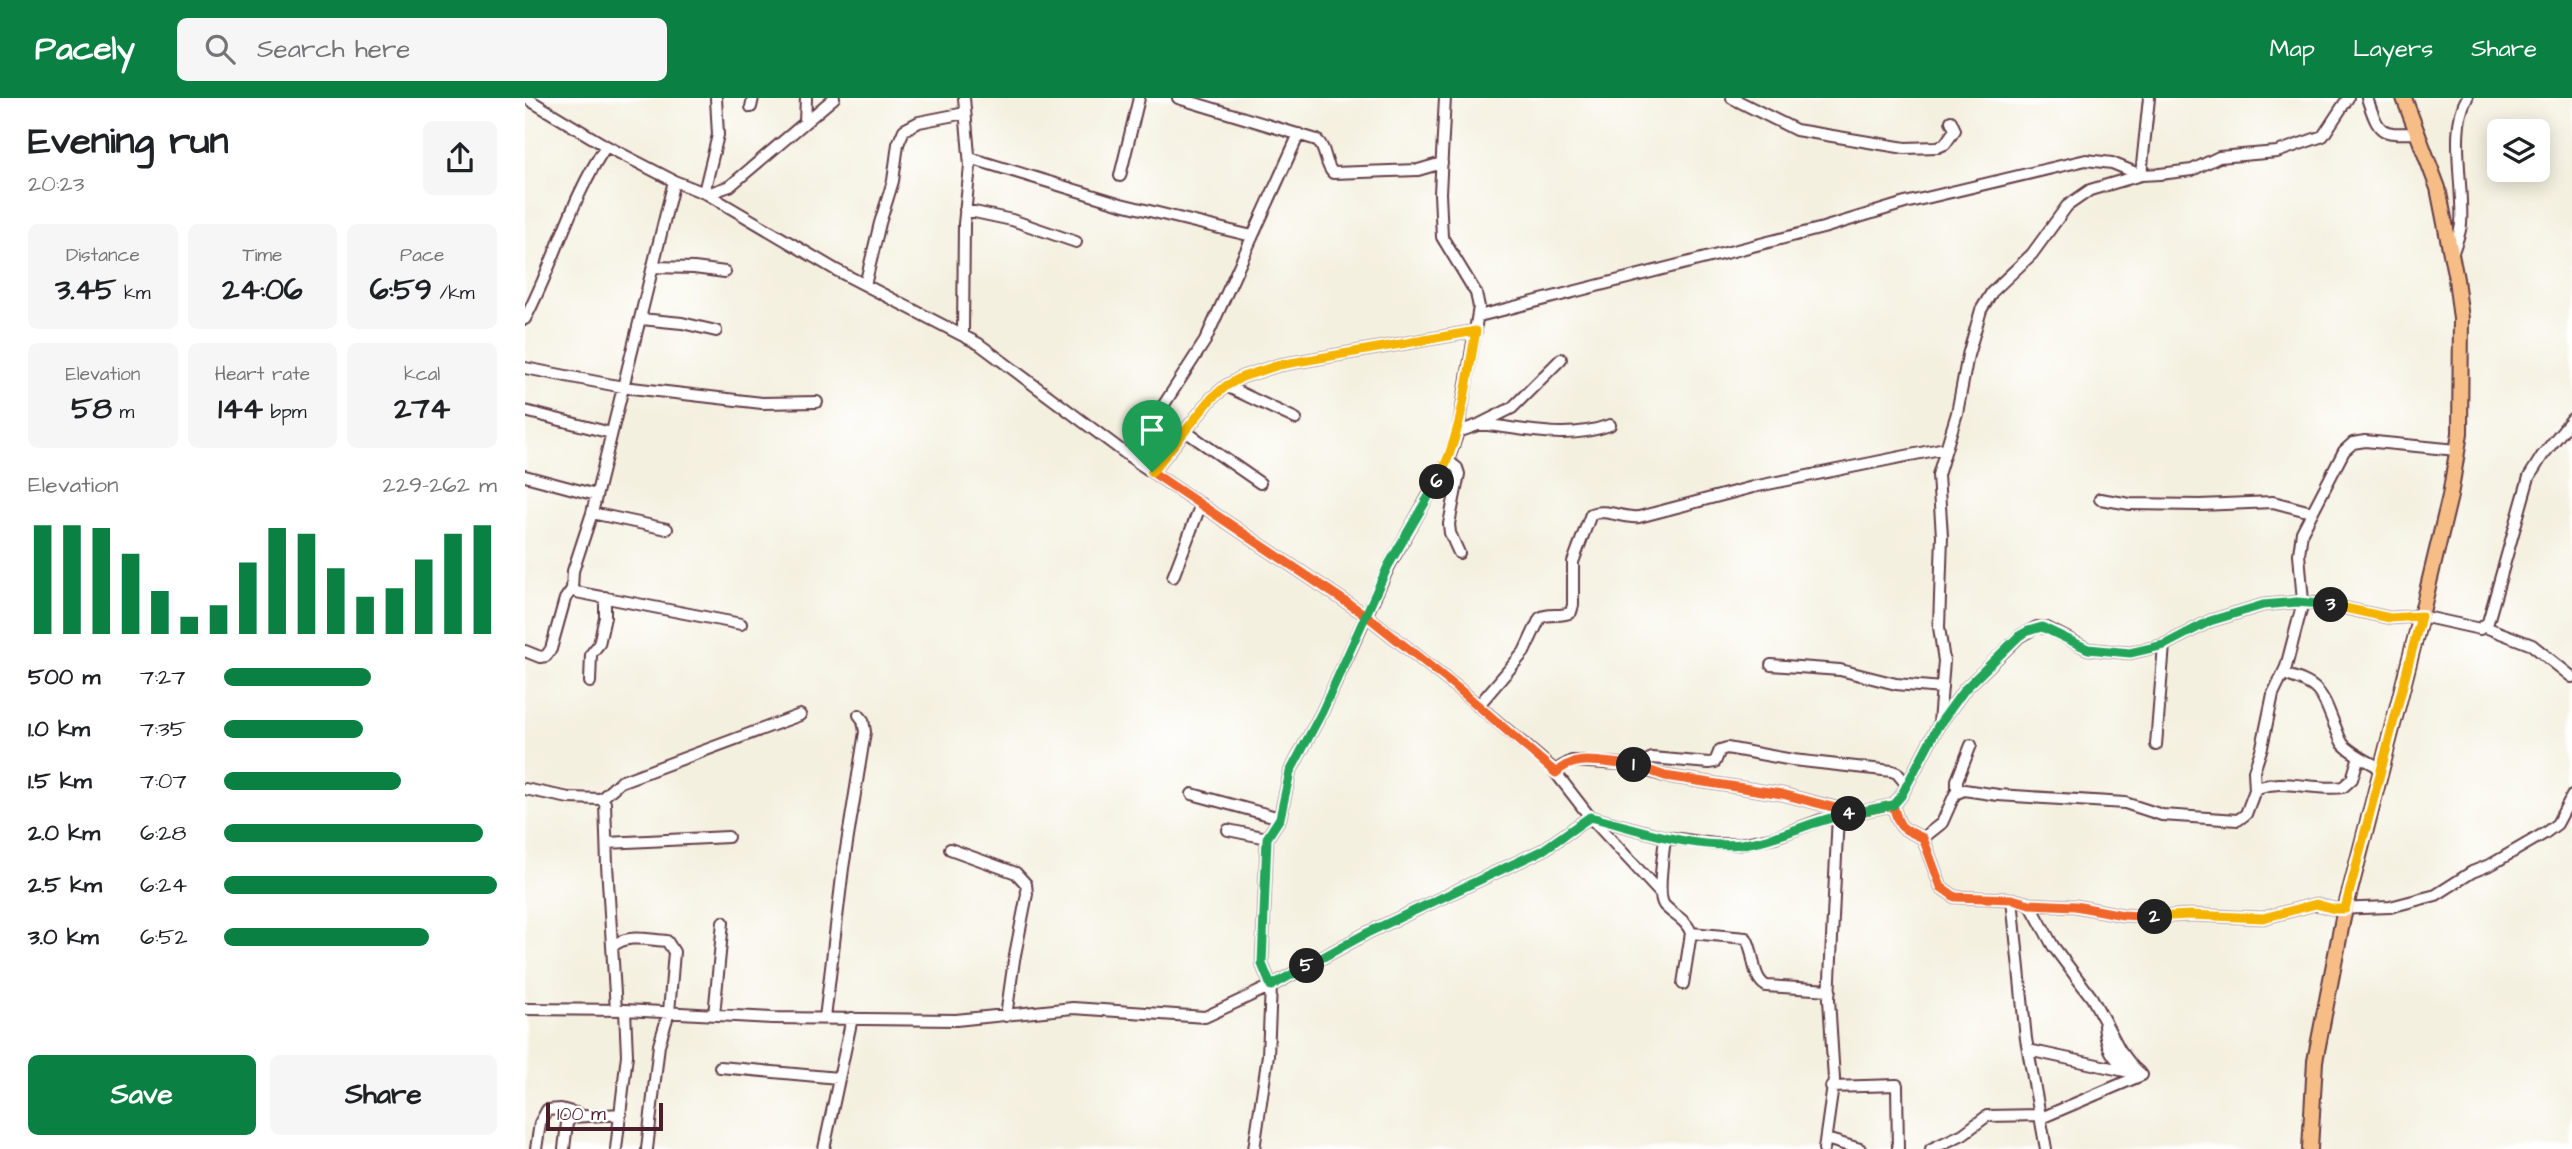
<!DOCTYPE html>
<html lang="en">
<head>
<meta charset="utf-8">
<style>
	:root { --surface:#fff; --page:#f6f6f6; --text:#202124; --muted:#757577; --accent:#0b8043 }
	body { margin:0; font-family:"Architects Daughter",sans-serif; background:var(--page); color:var(--text); height:100vh; display:flex; flex-direction:column; font-size:26px; white-space:nowrap }
	* { box-sizing:border-box; margin:0 }
	p { font-size:23px; color:var(--muted) }
	.icon { flex:none; width:38px; height:38px; fill:none; stroke:currentColor; stroke-width:2; stroke-linecap:round; stroke-linejoin:round }
	.map { position:relative; flex:1; overflow:hidden }
	.side { display:flex; flex-direction:column; background:var(--surface); width:525px }
	.side>* { flex:none }
	.tools { position:absolute; left:1962px; top:21px; display:grid; gap:14px }
	.tools a { display:grid; place-items:center; width:63px; height:63px; border-radius:10px; background:var(--surface); box-shadow:0 4px 18px #0003; font-size:35px }
	.scale { position:absolute; left:21px; bottom:18px; width:117px; box-sizing:border-box; padding-left:7px; border:4px solid #4a1f2b; border-top:0; font-size:19px; line-height:24px; white-space:nowrap; color:#4a1f2b; -webkit-text-stroke:5px #fff; paint-order:stroke }
	.pin { position:absolute; display:grid; place-items:center; width:60px; height:60px; color:#fff; margin:-72px -30px; border-radius:50% 50% 50% 0; rotate:-45deg; box-shadow:0 0 7px #0007 }
	.pin .icon { rotate:45deg }
	.km { position:absolute; width:35px; height:35px; margin:-18px; border-radius:50%; background:#222; color:#fff; font-size:19px; line-height:35px; text-align:center }
	.round { display:grid; place-items:center; flex:none; width:74px; height:74px; border-radius:10px; background:var(--page) }
	.summary { display:flex; align-items:center; justify-content:space-between; height:119px; padding:0 28px }
	h1 { font-size:38px; font-weight:800; line-height:52px }
	.figures { display:grid; grid-template-columns:repeat(3,1fr); gap:10px; height:119px; padding:7px 28px }
	.figures div { display:grid; align-content:center; border-radius:10px; background:var(--page); text-align:center }
	.figures b { font-size:30px; font-weight:800 }
	.figures small { font-size:19px; font-weight:400 }
	.figures p { font-size:19px }
	.chart { height:196px; padding:14px 28px }
	.chart p { display:flex; justify-content:space-between }
	.chart svg { width:100%; height:126px; margin-top:7px; stroke:var(--accent); stroke-width:6 }
	.action { display:flex; gap:14px; margin-top:auto; padding:14px 28px }
	.action a { flex:1; height:80px; border-radius:10px; background:var(--accent); color:#fff; font-size:28px; font-weight:800; line-height:80px; text-align:center }
	.action a+a { background:var(--page); color:var(--text) }
	ul { padding:0 28px; list-style:none; font-size:23px }
	li { display:grid; grid-template-columns:112px 84px 1fr; align-items:center; height:52px }
	li i { height:18px; border-radius:9px; background:var(--accent) }
	header { display:flex; align-items:center; gap:42px; box-sizing:border-box; height:98px; padding:0 35px; background:var(--accent); color:#fff }
	header strong { font-size:33px }
	nav { display:flex; gap:38px; margin-inline-start:auto; font-size:24px }
	.search { width:490px; height:63px; background:var(--page); display:flex; align-items:center; gap:18px; box-sizing:border-box; padding:0 24px; border-radius:10px; color:var(--muted); font-size:26px }
	main { display:flex; flex:1; min-height:0 }
	.map>svg:first-child { display:block }
	.lines { fill:none; stroke-linecap:round; stroke-linejoin:round }
	.minor-casing { stroke:#643e46; stroke-width:14 }
	.major-casing { stroke:#643e46; stroke-width:18 }
	.minor { stroke:#fff; stroke-width:10 }
	.major { stroke:#f6be86; stroke-width:14 }
	.split-1-casing { stroke:#fff; stroke-width:14 }
	.split-2-casing { stroke:#fff; stroke-width:14 }
	.split-3-casing { stroke:#fff; stroke-width:14 }
	.split-4-casing { stroke:#fff; stroke-width:14 }
	.split-5-casing { stroke:#fff; stroke-width:14 }
	.split-6-casing { stroke:#fff; stroke-width:14 }
	.split-7-casing { stroke:#fff; stroke-width:14 }
	.split-1 { stroke:#f0652b; stroke-width:9 }
	.split-2 { stroke:#f0652b; stroke-width:9 }
	.split-3 { stroke:#f5b400; stroke-width:9 }
	.split-4 { stroke:#22a559; stroke-width:9 }
	.split-5 { stroke:#22a559; stroke-width:9 }
	.split-6 { stroke:#22a559; stroke-width:9 }
	.split-7 { stroke:#f5b400; stroke-width:9 }
</style>
</head>
<body>
<header>
<strong>Pacely</strong>
<div class="search"><svg class="icon" aria-label="search" viewBox="0 0 24 24"><circle cx="10" cy="10" r="6"/><path d="M15 15l6 6"/></svg>Search here</div>
<nav><a>Map</a><a>Layers</a><a>Share</a></nav>
</header>
<main>
<section class="side">
<div class="summary"><div><h1>Evening run</h1><p>20:23</p></div><a class="round"><svg class="icon" aria-label="share" viewBox="0 0 24 24"><path d="M12 15V3M7 8l5-5 5 5M5 13v7h14v-7"/></svg></a></div>
<div class="figures">
<div><p>Distance</p><b>3.45<small> km</small></b></div>
<div><p>Time</p><b>24:06</b></div>
<div><p>Pace</p><b>6:59<small> /km</small></b></div>
</div>
<div class="figures">
<div><p>Elevation</p><b>58<small> m</small></b></div>
<div><p>Heart rate</p><b>144<small> bpm</small></b></div>
<div><p>kcal</p><b>274</b></div>
</div>
<div class="chart"><p><span>Elevation</span>229–262 m</p>
<svg viewBox="0 0 160 44" preserveAspectRatio="none"><path d="M5 44V6M15 44V6M25 44V7M35 44V16M45 44V29M55 44V38M65 44V34M75 44V19M85 44V7M95 44V9M105 44V21M115 44V31M125 44V28M135 44V18M145 44V9M155 44V6"/></svg>
</div>
<ul>
<li><b>500 m</b>7:27<i style="width:54%"></i></li>
<li><b>1.0 km</b>7:35<i style="width:51%"></i></li>
<li><b>1.5 km</b>7:07<i style="width:65%"></i></li>
<li><b>2.0 km</b>6:28<i style="width:95%"></i></li>
<li><b>2.5 km</b>6:24<i style="width:100%"></i></li>
<li><b>3.0 km</b>6:52<i style="width:75%"></i></li>
</ul>
<div class="action"><a>Save</a><a>Share</a></div>
</section>
<div class="map">
<svg width="2047" height="1051" viewBox="0 0 2047 1051">
	<rect width="100%" height="100%" fill="#fff"/>
	<filter id="ink" filterUnits="userSpaceOnUse"><feTurbulence type="fractalNoise" baseFrequency=".0143" numOctaves="2"/><feDisplacementMap in="SourceGraphic" scale="14" xChannelSelector="R" yChannelSelector="G"/><feConvolveMatrix kernelMatrix="1 2 1 2 8 2 1 2 1" color-interpolation-filters="sRGB"/></filter>
	<filter id="wash" filterUnits="userSpaceOnUse"><feTurbulence type="fractalNoise" baseFrequency=".00686" numOctaves="4" result="noise"/><feDisplacementMap in="SourceGraphic" scale="28" xChannelSelector="R" yChannelSelector="G"/><feGaussianBlur stdDeviation="1.57" result="paint"/><feColorMatrix in="noise" values="0 0 0 0 0 0 0 0 0 0 0 0 0 0 0 0 0 1.4 0 .05"/><feComposite in="paint" operator="in"/></filter>
	<g filter="url(#wash)">
		<rect width="100%" height="100%" fill="#f4f0df"/>
	</g>
	<g filter="url(#ink)">
		<g class="lines">
			<g class="minor-casing">
				<path id="minor" d="M1 0 81 48 149 83 182 96 311 172 454 246 612 364 842 518 935 592 1027 670 1065 719 1140 739 1189 746H1214L1250 739 1296 722 1368 707 1376 698 1413 628 1440 591 1495 538 1512 529 1522 530 1563 551 1605 555 1639 547 1685 523 1738 507 1772 504 1801 506 1865 520 1896 518 1955 531 1963 524 2004 379 2017 358 2047 321
					M653 0 792 42C802 51 799 66 808 75L893 72 917 65
					M1207 0 1271 32 1380 50 1413 49 1420 46 1430 32 1426 23
					M1842 0C1855 38 1855 36 1894 35
					M226 9 228 0
					M280 24 281 0
					M445 60 596 106 727 138
					M595 78 614 0
					M149 83 67 415 48 473 47 491 51 494 216 526
					M179 94 193 37 191 0
					M182 96 205 88 309 0
					M440 112 487 122 551 144
					M1927 157C1930 147 1935 137 1936 126 1939 90 1924 30 1942 0
					M129 169 169 170 200 174
					M340 187 355 125 368 83 373 46 379 32 394 24 440 15
					M954 218 1298 130 1380 105 1561 62 1587 65 1616 77 1635 76 1667 72 1694 59 1752 54 1798 38 1823 0
					M0 221C30 164 45 102 81 48
					M116 221 157 225 191 233
					M438 236 439 126 445 68 439 0
					M0 270 98 289 237 305 292 304
					M701 288 771 321
					M0 313 86 335
					M955 326 987 310 1036 261
					M660 333 735 385
					M933 334 953 327H963C1006 332 1043 342 1085 327
					M605 359 680 243 774 36
					M923 363 932 370 934 376 924 426 925 435 934 455
					M627 374 686 301 701 288 717 279 754 267 951 233
					M0 378 71 397
					M1575 401 1605 406 1675 407 1748 404 1786 414
					M67 415 142 431
					M648 479 676 406
					M1960 529 2007 547 2047 579
					M0 553 15 559 21 558 26 551 40 501 47 491
					M1246 567 1315 572 1371 586 1417 590
					M1758 576C1793 586 1796 592 1809 626 1812 632 1814 640 1818 646 1827 656 1843 663 1855 670
					M65 584 66 556 74 546 80 519V499
					M953 608 999 554 1015 520C1024 514 1036 520 1046 514L1048 507V464L1066 416C1081 410 1098 421 1114 419L1228 389 1420 350
					M1414 625 1419 563 1414 529 1417 438 1413 377 1432 315 1443 257 1456 212 1467 194 1507 156 1542 108 1565 92 1616 77 1624 0
					M1631 647 1639 547
					M1112 667 1117 671 1140 678 1257 696 1327 714
					M1031 675 1036 669 1047 663 1112 667 1127 660 1184 665 1190 664 1195 652 1202 650 1268 662 1367 673 1372 675 1382 687
					M0 691 44 700 76 701 80 705 82 767 91 912
					M1730 692 1729 673 1737 649 1748 596 1761 569 1778 504 1774 456 1777 434 1819 353 1828 345 1840 343 1932 352
					M1432 693V682L1446 647
					M667 696 755 720
					M76 701 95 684 275 617
					M1368 707C1375 733 1376 729 1398 740L1416 789 1430 799 1487 801 1505 806 1550 808 1598 817 1630 819 1664 817 1738 820 1791 806 1809 811 1865 809 1911 797 1947 774 1967 766 2020 735 2032 726 2047 698
					M703 732 742 740
					M1140 739C1139 754 1131 796 1139 807 1148 817 1162 822 1166 835L1158 886
					M1398 740 1417 725 1430 696 1439 692 1473 697 1600 705 1637 717 1713 722 1721 716 1730 692C1749 678 1793 694 1818 689L1827 681 1834 658
					M82 745 203 739
					M425 751 491 775 501 786 502 796 489 862 481 918
					M1487 801 1501 941 1521 1051
					M1505 806 1528 848 1567 900 1595 952 1608 969 1617 977
					M1166 835 1221 840C1230 853 1226 879 1241 888L1305 892
					M87 849C102 835 123 842 142 843L149 854 144 914 134 947 122 1051
					M0 911 100 912 247 920 431 922 548 910 680 919 746 888 842 835 1018 752 1065 719 1135 795
					M189 917 198 824
					M300 920 318 770 340 634 338 622 334 617
					M1579 928C1581 948 1587 961 1604 972
					M1503 952 1614 976
					M195 969 313 980
					M1306 989 1372 987 1373 1051
					M1516 1020 1617 977
					M1301 1041 1335 1051
					M11 1051 15 1025 22 1012 36 1011 54 1016
					M39 1051 42 1025 47 1019 96 1016
					M91 1051 102 957 100 912
					M299 1051 327 920
					M729 1051 743 957 746 888 737 866 742 740 755 720 765 674 797 614 864 468 923 363 933 334 954 209 951 195 917 139 915 95 920 0
					M1299 1051 1309 981 1304 901 1313 717
					M1406 1051 1438 1036 1462 1018 1515 1017"/>
			</g>
			<g class="major-casing">
				<path id="major" d="M1785 1051 1790 963 1818 820 1896 518 1925 398 1935 335 1936 221 1931 181 1913 90 1879 0"/>
			</g>
			<use href="#minor" class="minor"/>
			<use href="#major" class="major"/>
		</g>
	</g>
	<g class="lines" filter="url(#ink)">
		<g class="split-1-casing">
			<path id="split-1" d="M627 374 842 518 935 592 1031 675C1050 654 1084 667 1109 667"/>
		</g>
		<g class="split-2-casing">
			<path id="split-2" d="M1109 667 1140 678 1257 696 1330 715 1368 707C1375 733 1376 729 1398 740L1416 789 1430 799 1487 801 1505 806 1550 808 1598 817 1630 819"/>
		</g>
		<g class="split-3-casing">
			<path id="split-3" d="M1630 819 1664 817 1738 820 1791 806 1809 811H1820L1896 518 1865 520 1806 507"/>
		</g>
		<g class="split-4-casing">
			<path id="split-4" d="M1324 716 1368 707 1376 698 1413 628 1440 591 1494 538 1503 533 1517 529 1563 551 1605 555 1639 547 1685 523 1738 507 1772 504 1806 507"/>
		</g>
		<g class="split-5-casing">
			<path id="split-5" d="M782 868 842 835 1018 752 1065 719C1118 732 1175 755 1230 744 1263 737 1291 721 1324 716"/>
		</g>
		<g class="split-6-casing">
			<path id="split-6" d="M782 868 746 888 737 866 742 740 755 720 765 674 797 614 863 468 912 384"/>
		</g>
		<g class="split-7-casing">
			<path id="split-7" d="M627 374 686 301 701 288 717 279 754 267 951 233C941 285 937 337 912 384"/>
		</g>
		<use href="#split-1" class="split-1"/>
		<use href="#split-2" class="split-2"/>
		<use href="#split-3" class="split-3"/>
		<use href="#split-4" class="split-4"/>
		<use href="#split-5" class="split-5"/>
		<use href="#split-6" class="split-6"/>
		<use href="#split-7" class="split-7"/>
	</g>
</svg>
<div class="tools">
<a><svg class="icon" aria-label="layers" viewBox="0 0 24 24"><path d="M12 4l9 5-9 5-9-5zM3 14l9 5 9-5"/></svg></a>
</div>
<div class="scale">100 m</div>
<div class="pin" style="left:627px;top:374px;background:#1e9e55"><svg class="icon" aria-label="arrive" viewBox="0 0 24 24"><path d="M6 21V4h12l-3 4 3 4H6"/></svg></div>
<b class="km" style="left:1109px;top:667px">1</b>
<b class="km" style="left:1630px;top:819px">2</b>
<b class="km" style="left:1806px;top:507px">3</b>
<b class="km" style="left:1324px;top:716px">4</b>
<b class="km" style="left:782px;top:868px">5</b>
<b class="km" style="left:912px;top:384px">6</b>
</div>
</main>
</body>
</html>
